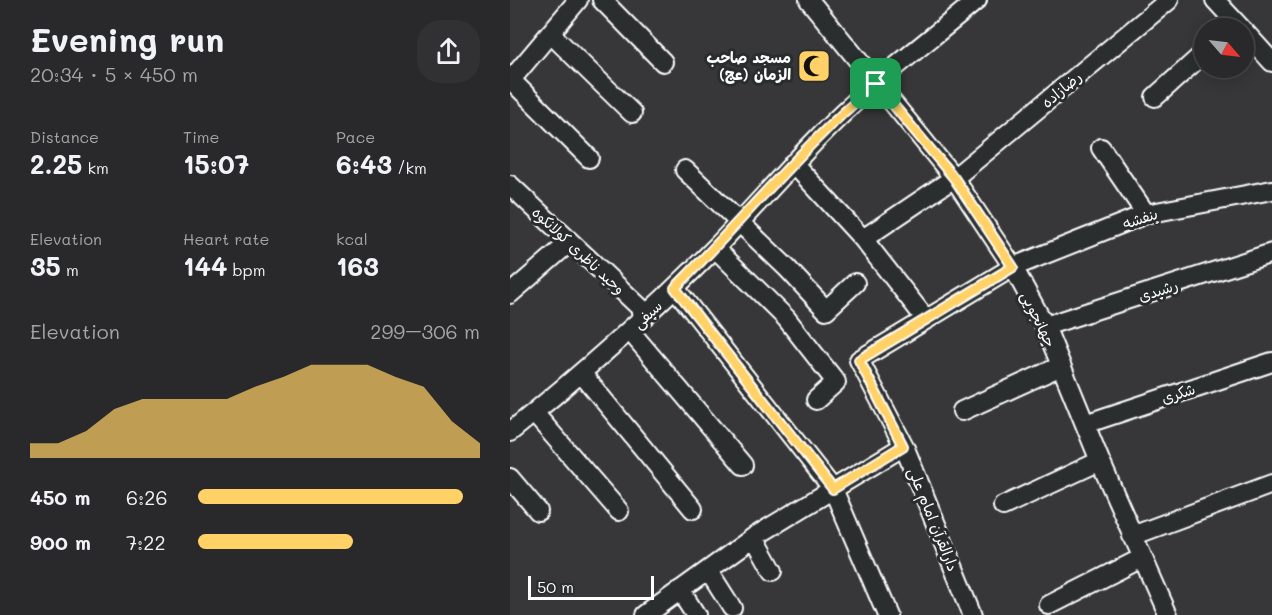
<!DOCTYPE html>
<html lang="en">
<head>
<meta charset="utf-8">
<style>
	:root { --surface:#29282a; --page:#313032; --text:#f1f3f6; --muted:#a5a6a8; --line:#454447; --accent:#ffd166 }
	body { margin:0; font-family:Mali,"Playpen Sans Arabic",sans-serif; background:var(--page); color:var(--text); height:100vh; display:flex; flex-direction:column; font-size:22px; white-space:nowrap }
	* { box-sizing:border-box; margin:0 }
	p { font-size:20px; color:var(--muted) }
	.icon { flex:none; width:33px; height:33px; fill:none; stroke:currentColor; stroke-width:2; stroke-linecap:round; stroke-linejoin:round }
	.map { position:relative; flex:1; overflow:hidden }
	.sheet { display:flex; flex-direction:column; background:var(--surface); width:510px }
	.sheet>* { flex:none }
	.needle { width:39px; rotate:118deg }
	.buttons { position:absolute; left:684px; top:18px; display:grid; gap:12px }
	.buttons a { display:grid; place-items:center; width:60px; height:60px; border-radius:50%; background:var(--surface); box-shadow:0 3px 15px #0003,0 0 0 2px var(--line); font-size:30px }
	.scale { position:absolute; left:18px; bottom:15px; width:126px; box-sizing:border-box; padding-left:6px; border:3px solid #fff; border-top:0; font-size:16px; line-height:21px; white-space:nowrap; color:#fff; -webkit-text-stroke:4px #2a2d2e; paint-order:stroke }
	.pin { position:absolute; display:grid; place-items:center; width:51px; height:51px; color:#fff; margin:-26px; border-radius:12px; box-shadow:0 3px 9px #0006 }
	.round { display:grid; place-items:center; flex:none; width:63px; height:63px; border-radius:24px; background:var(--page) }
	.headline { display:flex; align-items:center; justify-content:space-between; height:102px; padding:0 30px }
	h1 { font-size:33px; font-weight:800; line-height:45px }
	.figures { display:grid; grid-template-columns:repeat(3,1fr); gap:9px; height:102px; padding:6px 30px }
	.figures div { display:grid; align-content:center }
	.figures b { font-size:26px; font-weight:800 }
	.figures small { font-size:16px; font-weight:400 }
	.figures p { font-size:16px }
	.chart { height:168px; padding:12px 30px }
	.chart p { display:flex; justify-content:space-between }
	.chart svg { width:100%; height:108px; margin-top:6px; fill:var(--accent); opacity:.7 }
	ul { padding:0 30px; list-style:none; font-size:20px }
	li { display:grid; grid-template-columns:96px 72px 1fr; align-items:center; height:45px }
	li i { height:15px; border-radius:8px; background:var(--accent) }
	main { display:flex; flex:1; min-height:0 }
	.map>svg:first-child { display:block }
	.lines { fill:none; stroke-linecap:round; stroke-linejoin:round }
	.street-casing { stroke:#fff; stroke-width:22 }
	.street { stroke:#2a2d2e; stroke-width:18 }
	.route-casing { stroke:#fff; stroke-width:12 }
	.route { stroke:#ffd166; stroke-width:8 }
	.labels { text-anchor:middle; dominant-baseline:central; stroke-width:6; stroke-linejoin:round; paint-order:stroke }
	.poi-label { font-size:15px; font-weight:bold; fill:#fff; stroke:#2a2d2e; text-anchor:end }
	.street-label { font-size:15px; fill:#fff; stroke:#2a2d2e }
</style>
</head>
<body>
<main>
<section class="sheet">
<div class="headline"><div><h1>Evening run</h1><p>20:34 · 5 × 450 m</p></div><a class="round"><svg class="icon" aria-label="share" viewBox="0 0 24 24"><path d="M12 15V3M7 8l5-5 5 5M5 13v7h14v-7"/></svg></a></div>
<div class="figures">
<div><p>Distance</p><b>2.25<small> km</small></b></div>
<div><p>Time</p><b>15:07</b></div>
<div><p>Pace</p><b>6:43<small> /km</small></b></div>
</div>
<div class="figures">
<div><p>Elevation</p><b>35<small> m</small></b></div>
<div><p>Heart rate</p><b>144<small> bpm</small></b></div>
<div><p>kcal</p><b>163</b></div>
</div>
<div class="chart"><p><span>Elevation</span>299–306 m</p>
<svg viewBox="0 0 160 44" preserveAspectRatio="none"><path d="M0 44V38L10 38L20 33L30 24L40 20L50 20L60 20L70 20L80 15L90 11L100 6L110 6L120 6L130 11L140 15L150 29L160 38V44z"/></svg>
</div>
<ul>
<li><b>450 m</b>6:26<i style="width:94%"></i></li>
<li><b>900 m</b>7:22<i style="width:55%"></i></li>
</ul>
</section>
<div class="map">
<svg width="762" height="615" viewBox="0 0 762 615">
	<rect width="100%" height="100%" fill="#373638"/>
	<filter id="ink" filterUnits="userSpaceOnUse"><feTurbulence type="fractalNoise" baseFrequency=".0167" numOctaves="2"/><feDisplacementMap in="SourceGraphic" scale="12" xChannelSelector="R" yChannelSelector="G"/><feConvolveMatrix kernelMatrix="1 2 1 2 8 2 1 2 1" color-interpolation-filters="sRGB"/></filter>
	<g filter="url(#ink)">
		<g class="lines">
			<g class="street-casing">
				<path id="street" d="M92 0 153 62
					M299 0 444 178 503 267 535 326 590 461 658 615
					M705 0 731 28
					M734 31 762 62
					M40 33 122 113
					M1 80 79 158
					M0 81 68 0
					M645 97 694 53
					M591 148 636 214
					M283 163 353 239 415 318
					M175 170 277 268 316 310 345 283
					M0 185 137 314
					M353 239 444 178 659 0
					M205 248 276 318 326 382 306 400
					M165 288 323 489 377 615
					M0 294 60 242
					M535 326 762 253
					M120 331 233 465
					M72 374 183 509
					M452 411 551 366
					M24 413 109 511
					M575 424 762 362
					M0 432C72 374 141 313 206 247 253 199 295 147 345 102 384 66 427 34 467 0
					M0 478 28 511
					M493 506 590 461
					M622 536 762 484
					M244 537 263 571
					M198 570 222 608
					M170 590 186 615
					M539 605 632 558
					M136 615 244 537 394 446
					M463 615 394 446 349 360 503 267 636 214 762 190"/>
			</g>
			<use href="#street" class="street"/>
		</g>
	</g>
	<g class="lines" filter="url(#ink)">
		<g class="route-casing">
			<path id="route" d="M366 84 444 178 503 267 349 360 393 446 323 489 165 288C233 220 293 145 366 84Z"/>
		</g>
		<use href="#route" class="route"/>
	</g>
	<defs>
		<g id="mosque-square" transform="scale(1.725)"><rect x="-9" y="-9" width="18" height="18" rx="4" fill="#ffd166" stroke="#2a2d2e"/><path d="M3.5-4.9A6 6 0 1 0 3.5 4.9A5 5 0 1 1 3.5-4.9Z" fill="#111"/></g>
	</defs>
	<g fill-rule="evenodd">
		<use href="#mosque-square" x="304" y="66"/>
	</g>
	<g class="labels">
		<g class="poi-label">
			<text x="281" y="57">مسجد صاحب<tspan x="281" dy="17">الزمان (عج)</tspan></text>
		</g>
		<g class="street-label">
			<text transform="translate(551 89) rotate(-40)">رضازاده</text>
			<text transform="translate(630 218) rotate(-18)">بنفشه</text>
			<text transform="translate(69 250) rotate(43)">وحید ناظری کولانکوه</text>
			<text transform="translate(648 290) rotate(-18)">رشیدی</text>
			<text transform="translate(137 314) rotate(-43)">سیفی</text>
			<text transform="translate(529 319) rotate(64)">جهانجویی</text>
			<text transform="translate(668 393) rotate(-18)">شکری</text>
			<text transform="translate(424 519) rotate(68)">دارالقرآن امام علی</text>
		</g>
	</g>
</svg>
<div class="buttons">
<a><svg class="needle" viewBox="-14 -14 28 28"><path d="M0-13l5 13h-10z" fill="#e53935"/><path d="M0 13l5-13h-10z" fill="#a5a6a8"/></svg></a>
</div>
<div class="scale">50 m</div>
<div class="pin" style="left:366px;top:84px;background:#1e9e55"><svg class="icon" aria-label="arrive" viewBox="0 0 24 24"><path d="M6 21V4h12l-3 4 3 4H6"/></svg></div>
</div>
</main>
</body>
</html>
